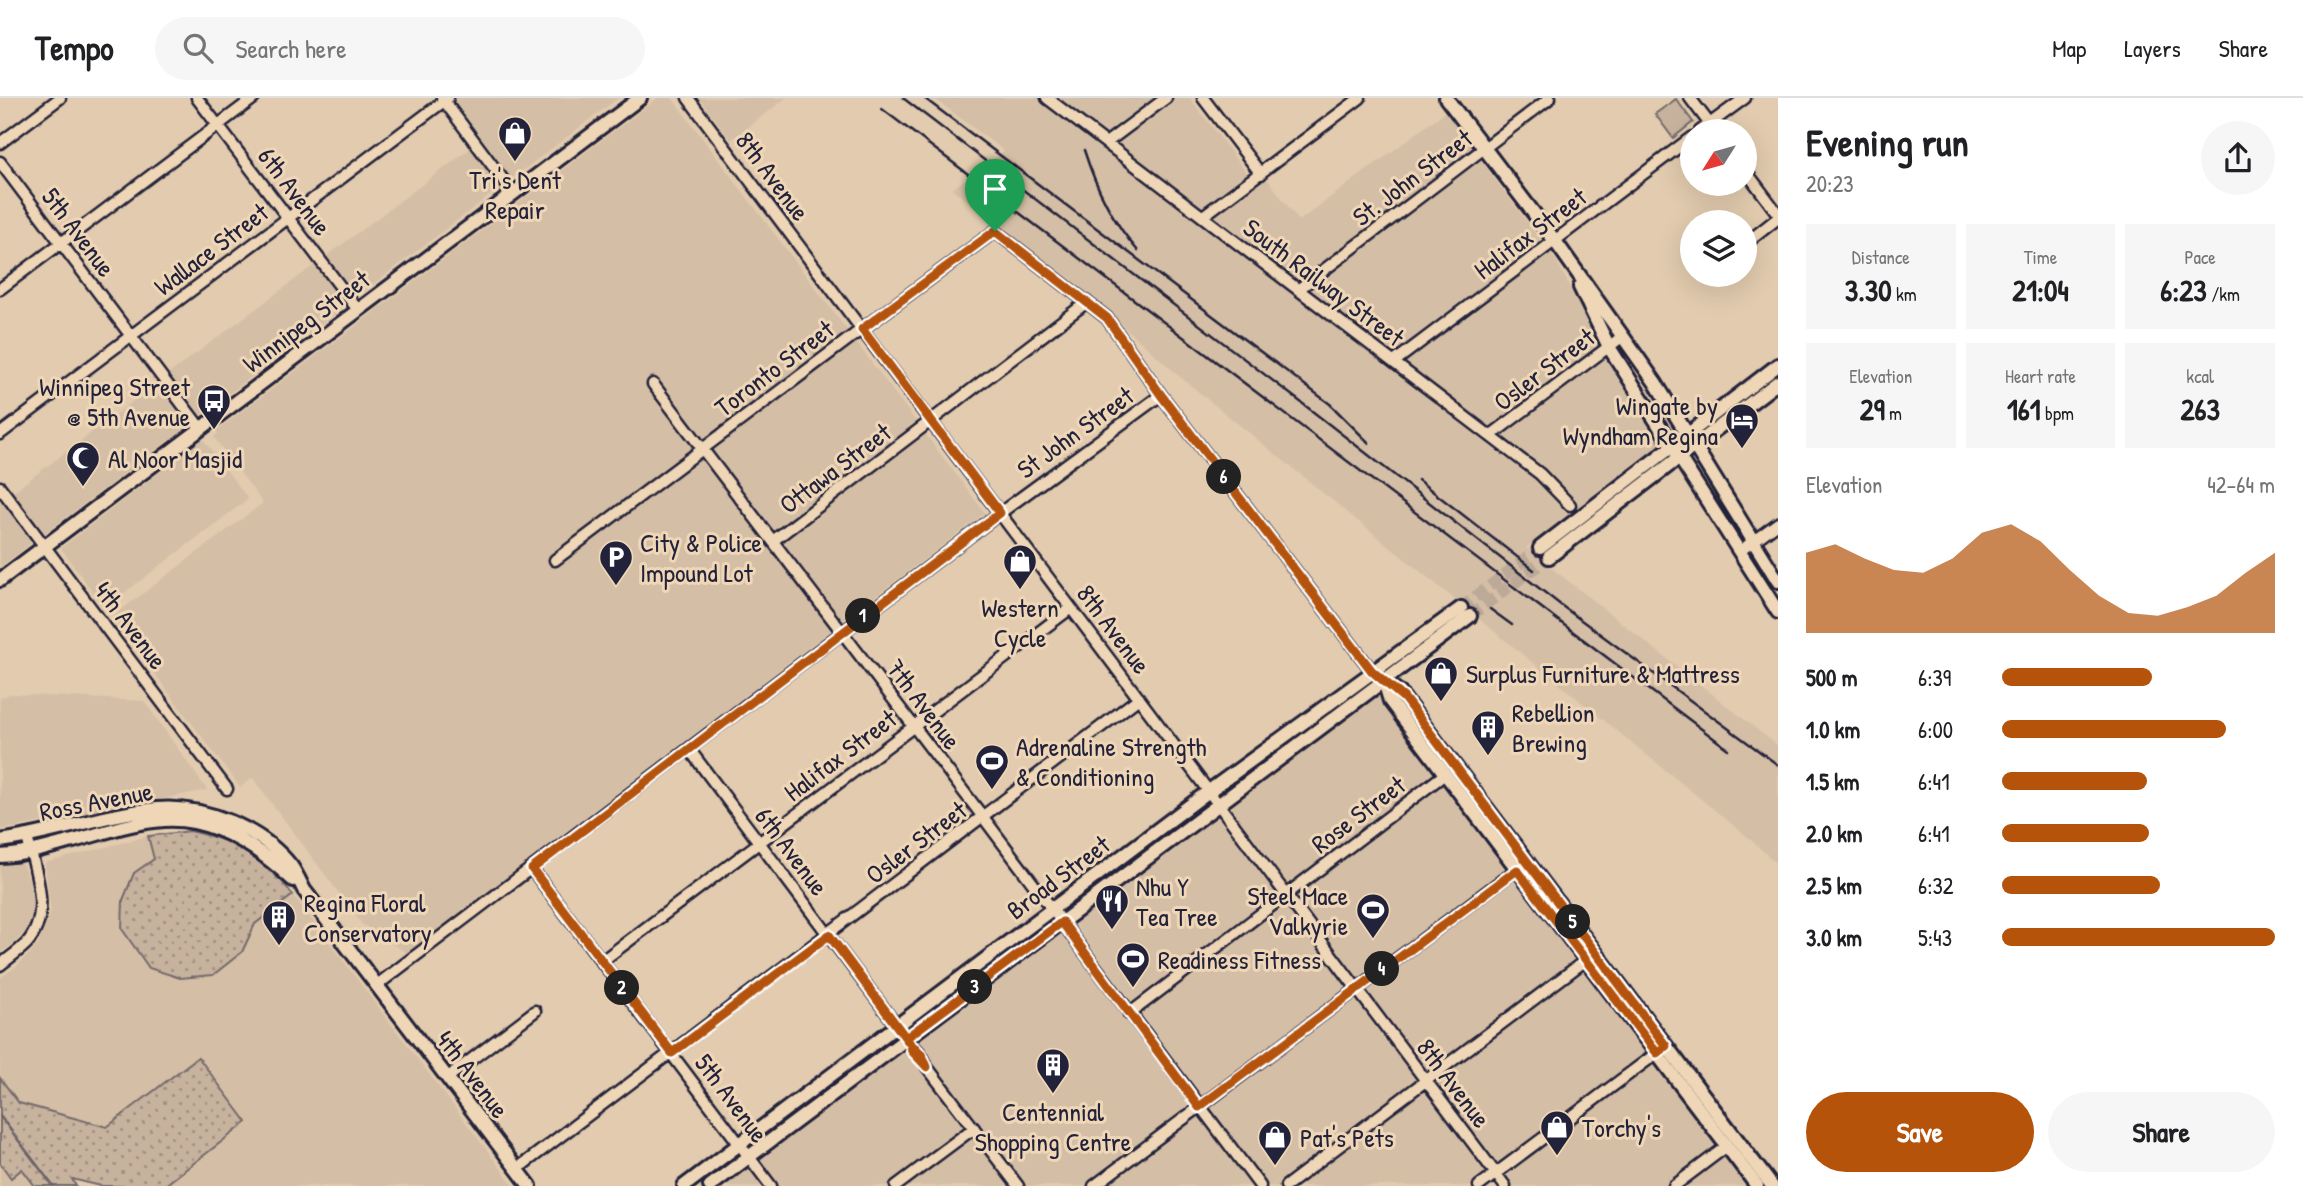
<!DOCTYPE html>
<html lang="en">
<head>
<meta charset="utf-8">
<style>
	:root { --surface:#fff; --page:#f6f6f6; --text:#202124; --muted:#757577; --line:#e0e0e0; --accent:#b45309 }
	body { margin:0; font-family:"Patrick Hand",sans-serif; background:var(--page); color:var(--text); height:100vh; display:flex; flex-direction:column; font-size:26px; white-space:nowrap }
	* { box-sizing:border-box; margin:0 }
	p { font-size:23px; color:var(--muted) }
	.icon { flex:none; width:38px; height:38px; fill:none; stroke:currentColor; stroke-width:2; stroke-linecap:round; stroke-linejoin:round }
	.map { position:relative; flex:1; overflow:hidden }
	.sheet { display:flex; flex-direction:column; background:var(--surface); width:525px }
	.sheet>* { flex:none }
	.needle { width:46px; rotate:233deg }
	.controls { position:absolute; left:1680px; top:21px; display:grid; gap:14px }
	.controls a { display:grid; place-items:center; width:77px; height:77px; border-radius:50%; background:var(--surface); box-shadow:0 7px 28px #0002; font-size:35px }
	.pin { position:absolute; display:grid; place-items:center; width:60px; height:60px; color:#fff; margin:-72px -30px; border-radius:50% 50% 50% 0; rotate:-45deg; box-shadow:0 0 7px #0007 }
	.pin .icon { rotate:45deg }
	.km { position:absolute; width:35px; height:35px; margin:-18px; border-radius:50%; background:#222; color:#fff; font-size:19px; line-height:35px; text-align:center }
	.round { display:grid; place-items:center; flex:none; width:74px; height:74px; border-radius:37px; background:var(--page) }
	.overview { display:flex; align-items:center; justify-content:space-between; height:119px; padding:0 28px }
	h1 { font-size:38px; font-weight:700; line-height:52px }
	.metrics { display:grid; grid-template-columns:repeat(3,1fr); gap:10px; height:119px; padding:7px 28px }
	.metrics div { display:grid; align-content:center; border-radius:0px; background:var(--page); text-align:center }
	.metrics b { font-size:30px; font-weight:700 }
	.metrics small { font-size:19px; font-weight:400 }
	.metrics p { font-size:19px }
	.chart { height:196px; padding:14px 28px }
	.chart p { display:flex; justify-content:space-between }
	.chart svg { width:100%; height:126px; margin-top:7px; fill:var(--accent); opacity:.7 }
	.cta { display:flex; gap:14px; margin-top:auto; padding:14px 28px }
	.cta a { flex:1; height:80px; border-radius:42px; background:var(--accent); color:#fff; font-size:28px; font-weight:700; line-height:80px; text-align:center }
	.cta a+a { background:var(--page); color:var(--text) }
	ul { padding:0 28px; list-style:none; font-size:23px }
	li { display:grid; grid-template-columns:112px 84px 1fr; align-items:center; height:52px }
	li i { height:18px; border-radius:9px; background:var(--accent) }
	header { display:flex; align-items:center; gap:42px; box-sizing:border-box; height:98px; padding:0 35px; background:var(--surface); border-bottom:2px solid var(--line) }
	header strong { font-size:33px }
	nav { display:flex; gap:38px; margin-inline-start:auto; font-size:24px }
	.search { width:490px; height:63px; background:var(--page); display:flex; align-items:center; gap:18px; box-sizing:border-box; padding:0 24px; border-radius:38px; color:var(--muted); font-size:26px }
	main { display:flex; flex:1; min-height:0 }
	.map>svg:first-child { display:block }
	.built { fill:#d4bea5 }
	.grass { fill:url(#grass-dots); stroke:#746a6c; stroke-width:2 }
	.park { fill:#c6b29d; stroke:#746a6c; stroke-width:2 }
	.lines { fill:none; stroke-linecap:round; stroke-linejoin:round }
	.stream { stroke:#6c6367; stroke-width:2.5 }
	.major-tunnel { stroke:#bca997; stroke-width:12; stroke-dasharray:12 6; stroke-linecap:butt }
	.minor-casing { stroke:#22223b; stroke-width:15 }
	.major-casing { stroke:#22223b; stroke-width:18 }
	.minor { stroke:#eed6b6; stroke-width:10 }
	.major { stroke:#eed6b6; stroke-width:12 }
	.rail { stroke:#22223b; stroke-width:2.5 }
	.route-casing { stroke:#fff; stroke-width:14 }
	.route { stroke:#b45309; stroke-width:9 }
	.labels { text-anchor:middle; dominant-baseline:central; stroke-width:6; stroke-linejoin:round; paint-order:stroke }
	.street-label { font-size:26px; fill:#22223b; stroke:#eed6b6 }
	.poi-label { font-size:26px; fill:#22223b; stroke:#eed6b6; text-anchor:start }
</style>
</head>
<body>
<header>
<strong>Tempo</strong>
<div class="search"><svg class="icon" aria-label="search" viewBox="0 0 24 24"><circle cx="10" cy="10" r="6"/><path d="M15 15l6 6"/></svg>Search here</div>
<nav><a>Map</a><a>Layers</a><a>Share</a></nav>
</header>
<main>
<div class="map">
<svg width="1778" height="1088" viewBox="0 0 1778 1088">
	<defs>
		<pattern id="grass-dots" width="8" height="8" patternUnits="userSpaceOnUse" patternTransform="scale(1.75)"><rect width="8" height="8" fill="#c6b29d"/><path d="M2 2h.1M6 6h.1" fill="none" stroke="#a09081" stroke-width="1.8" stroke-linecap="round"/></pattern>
	</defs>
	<rect width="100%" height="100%" fill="#e2cbae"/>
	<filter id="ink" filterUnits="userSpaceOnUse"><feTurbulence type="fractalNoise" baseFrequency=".0143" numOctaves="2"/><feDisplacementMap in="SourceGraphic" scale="14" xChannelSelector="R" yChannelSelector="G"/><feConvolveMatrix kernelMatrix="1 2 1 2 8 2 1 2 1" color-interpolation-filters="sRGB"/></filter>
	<g filter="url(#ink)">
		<path class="built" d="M451 0H618L197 320 166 278 482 42Z
			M658 0H672L985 415 407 855 362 826 253 680 240 689 112 519 263 405 214 339 218 336 216 333Z
			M699 0H786L731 42Z
			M934 0H1190L1255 86 1265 78 1299 123 1445 14 1557 164 1597 243 1661 346 1526 450 1778 648V767L1748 739 1179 278 1103 210 952 91 1004 53Z
			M157 285 189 327 0 469V404Z
			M203 341 248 401 104 510 61 450Z
			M1376 594 1751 1088H723L1055 838 1064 837 1088 870 1100 861 1076 828V822Z
			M10 596 144 603 207 692 0 732V600Z
			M148 738 154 761 242 854 255 826 293 797 514 1088H164L246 1024 197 959 107 1029 19 1005 0 980V880L17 868 38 847 51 814 45 765Z
			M21 764 35 795 31 827 15 845 0 855V765Z
			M0 1065 10 1080 22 1071 35 1088H0Z"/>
		<path class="grass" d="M190 733C237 743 264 759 293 797L255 826 242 854 213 877 180 880 149 870 122 831 123 802 134 775 154 761 148 738Z
			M198 959 247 1024 164 1088H101L72 1081 76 1088H35L22 1071 11 1080 0 1065V980L19 1005 107 1029Z"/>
		<path class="park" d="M1676 1 1693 24 1673 40 1655 16Z"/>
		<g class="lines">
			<path class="stream" d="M0 1018 53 1088"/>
			<path class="major-tunnel" d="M1461 510 1540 450
				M1470 518 1549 459"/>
			<g class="minor-casing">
				<path id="minor" d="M197 0 358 212
					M442 0 513 95
					M688 0 1505 1088
					M1047 0 1540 376 1570 407
					M1203 0 1261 76
					M1690 0 1715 33
					M1700 33 1745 0
					M0 45 60 0
					M1106 45 1166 0
					M0 64 201 331
					M1745 72 1778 116
					M1203 118 1360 0
					M1745 146 1778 120
					M0 191 254 0
					M1299 191 1550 0
					M1394 264 1692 39
					M653 286 983 719 1260 1088
					M0 336 448 0
					M1490 338 1623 238
					M0 389 227 691
					M774 442 1087 204
					M1740 453 1778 425
					M555 462 862 231 995 133 1107 220 1161 297 1372 573
					M689 651 911 947C920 952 924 960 927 969L1018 1088
					M532 771 771 1088
					M602 863 1071 510
					M0 867C9 860 19 853 26 846 53 817 35 772 27 739
					M377 887 1000 415 1161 297
					M1129 916 1445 676
					M447 980 535 913
					M517 1071 1139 600
					M896 1088 974 1030
					M1094 1088 1521 768
					M1286 1088 1586 862
					M1479 1088 1661 952
					M1674 1088 1727 1048"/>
			</g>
			<g class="major-casing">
				<path id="major" d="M1446 0 1555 143 1655 284 1778 483
					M1580 189 1609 249 1778 514
					M1540 450 1778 267
					M1549 459 1778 284
					M0 482 640 0
					M1380 580 1399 594 1772 1088
					M1384 583 1390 603 1757 1088
					M0 743C53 736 104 716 157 711 204 707 262 731 291 768 296 775 300 784 304 792L530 1088
					M0 758C24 757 46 750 69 744 100 736 132 724 164 722 214 719 259 750 293 782
					M684 1088 1209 693 1461 510
					M710 1088 1470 518"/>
			</g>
			<use href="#minor" class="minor"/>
			<use href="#major" class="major"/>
			<path class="rail" d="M903 0 1298 302 1562 508 1778 667
				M924 0 1330 306 1369 345
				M882 11 1728 651
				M1084 52C1096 90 1112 123 1138 153
				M1418 382 1534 472
				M1490 511 1512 527"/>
		</g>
	</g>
	<g class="lines" filter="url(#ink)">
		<g class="route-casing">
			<path id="route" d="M995 133 862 231 1000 415 532 771 672 955 829 837 911 947C920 952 924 960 927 969L912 953 911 947 906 940 1062 824 1199 1009 1517 772 1657 955 1666 948 1404 600 1372 573 1161 297 1107 220 995 133"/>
		</g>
		<use href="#route" class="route"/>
	</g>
	<defs>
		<g id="shop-pin" transform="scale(1.75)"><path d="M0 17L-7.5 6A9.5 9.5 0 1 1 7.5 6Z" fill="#22223b" stroke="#eed6b6"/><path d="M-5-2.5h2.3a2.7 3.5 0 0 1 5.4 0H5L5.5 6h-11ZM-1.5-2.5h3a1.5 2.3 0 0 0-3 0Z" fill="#fff"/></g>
		<g id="bus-pin" transform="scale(1.75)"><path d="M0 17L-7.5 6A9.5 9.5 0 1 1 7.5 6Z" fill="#22223b" stroke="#eed6b6"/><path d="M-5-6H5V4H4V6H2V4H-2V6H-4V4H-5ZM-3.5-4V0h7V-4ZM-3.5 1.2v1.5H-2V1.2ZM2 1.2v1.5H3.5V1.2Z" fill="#fff"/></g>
		<g id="hotel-pin" transform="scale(1.75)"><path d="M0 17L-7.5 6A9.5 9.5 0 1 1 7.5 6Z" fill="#22223b" stroke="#eed6b6"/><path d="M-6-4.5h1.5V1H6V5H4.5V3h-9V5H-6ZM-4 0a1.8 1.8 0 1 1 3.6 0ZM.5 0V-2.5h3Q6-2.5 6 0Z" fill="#fff"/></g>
		<g id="mosque-pin" transform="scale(1.75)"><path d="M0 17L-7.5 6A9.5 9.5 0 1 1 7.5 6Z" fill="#22223b" stroke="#eed6b6"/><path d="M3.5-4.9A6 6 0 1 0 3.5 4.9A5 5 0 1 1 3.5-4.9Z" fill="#fff"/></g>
		<g id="parking-pin" transform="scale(1.75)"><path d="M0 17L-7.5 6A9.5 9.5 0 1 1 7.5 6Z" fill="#22223b" stroke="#eed6b6"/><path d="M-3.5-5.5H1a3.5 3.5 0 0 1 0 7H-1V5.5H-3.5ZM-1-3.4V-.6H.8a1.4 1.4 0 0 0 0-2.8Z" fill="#fff"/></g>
		<g id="building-pin" transform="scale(1.75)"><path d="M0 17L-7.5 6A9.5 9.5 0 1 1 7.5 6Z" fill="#22223b" stroke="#eed6b6"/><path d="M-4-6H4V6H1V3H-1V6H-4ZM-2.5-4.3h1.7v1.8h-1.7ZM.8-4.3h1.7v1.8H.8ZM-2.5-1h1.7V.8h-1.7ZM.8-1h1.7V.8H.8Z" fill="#fff"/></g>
		<g id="stadium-pin" transform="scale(1.75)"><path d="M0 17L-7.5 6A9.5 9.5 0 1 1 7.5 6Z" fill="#22223b" stroke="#eed6b6"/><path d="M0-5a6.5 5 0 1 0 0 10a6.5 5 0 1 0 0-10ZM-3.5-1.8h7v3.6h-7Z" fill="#fff"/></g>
		<g id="restaurant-pin" transform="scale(1.75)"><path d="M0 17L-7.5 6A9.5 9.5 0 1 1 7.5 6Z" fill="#22223b" stroke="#eed6b6"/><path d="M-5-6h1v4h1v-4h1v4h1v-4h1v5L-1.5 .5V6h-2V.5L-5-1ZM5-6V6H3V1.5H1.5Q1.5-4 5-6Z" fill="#fff"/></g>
	</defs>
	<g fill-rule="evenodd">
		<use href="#shop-pin" x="515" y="35"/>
		<use href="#bus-pin" x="214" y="303"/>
		<use href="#hotel-pin" x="1742" y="322"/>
		<use href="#mosque-pin" x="83" y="360"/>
		<use href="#parking-pin" x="616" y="459"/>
		<use href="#shop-pin" x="1020" y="463"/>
		<use href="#shop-pin" x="1441" y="575"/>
		<use href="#building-pin" x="1488" y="629"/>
		<use href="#stadium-pin" x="992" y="663"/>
		<use href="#restaurant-pin" x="1112" y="803"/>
		<use href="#stadium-pin" x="1373" y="812"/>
		<use href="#building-pin" x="279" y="819"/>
		<use href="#stadium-pin" x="1133" y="861"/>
		<use href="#building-pin" x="1053" y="967"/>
		<use href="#shop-pin" x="1557" y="1029"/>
		<use href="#shop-pin" x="1275" y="1039"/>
	</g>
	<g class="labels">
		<g class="street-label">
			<text transform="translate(773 78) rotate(53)">8th Avenue</text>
			<text transform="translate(1412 79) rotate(-37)">St. John Street</text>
			<text transform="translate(295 93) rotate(53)">6th Avenue</text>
			<text transform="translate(79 134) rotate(53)">5th Avenue</text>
			<text transform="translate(1530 135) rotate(-37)">Halifax Street</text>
			<text transform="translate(211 151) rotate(-37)">Wallace Street</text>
			<text transform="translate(1324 184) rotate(37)">South Railway Street</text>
			<text transform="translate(306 223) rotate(-37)">Winnipeg Street</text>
			<text transform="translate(774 270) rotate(-37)">Toronto Street</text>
			<text transform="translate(1544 271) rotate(-37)">Osler Street</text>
			<text transform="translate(1075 334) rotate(-36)">St John Street</text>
			<text transform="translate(835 370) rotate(-37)">Ottawa Street</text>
			<text transform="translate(131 527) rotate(53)">4th Avenue</text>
			<text transform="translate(1114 531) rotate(53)">8th Avenue</text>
			<text transform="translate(924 606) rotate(53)">7th Avenue</text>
			<text transform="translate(840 657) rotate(-37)">Halifax Street</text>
			<text transform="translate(96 703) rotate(-11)">Ross Avenue</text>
			<text transform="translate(1358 716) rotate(-37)">Rose Street</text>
			<text transform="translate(916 744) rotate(-37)">Osler Street</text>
			<text transform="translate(792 753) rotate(53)">6th Avenue</text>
			<text transform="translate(1058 779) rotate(-37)">Broad Street</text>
			<text transform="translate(473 976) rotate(53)">4th Avenue</text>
			<text transform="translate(1454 985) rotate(53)">8th Avenue</text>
			<text transform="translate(732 1000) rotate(53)">5th Avenue</text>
		</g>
		<g class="poi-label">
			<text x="515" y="81" text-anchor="middle">Tri's Dent<tspan x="515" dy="30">Repair</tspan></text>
			<text x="190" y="288" text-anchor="end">Winnipeg Street<tspan x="190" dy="30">@ 5th Avenue</tspan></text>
			<text x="1718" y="307" text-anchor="end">Wingate by<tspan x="1718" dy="30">Wyndham Regina</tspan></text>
			<text x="108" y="360">Al Noor Masjid</text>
			<text x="640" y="444">City &amp; Police<tspan x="640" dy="30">Impound Lot</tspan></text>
			<text x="1020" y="509" text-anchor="middle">Western<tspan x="1020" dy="30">Cycle</tspan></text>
			<text x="1466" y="575">Surplus Furniture &amp; Mattress</text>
			<text x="1512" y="614">Rebellion<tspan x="1512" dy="30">Brewing</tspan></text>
			<text x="1016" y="648">Adrenaline Strength<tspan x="1016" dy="30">&amp; Conditioning</tspan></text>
			<text x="1136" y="788">Nhu Y<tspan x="1136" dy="30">Tea Tree</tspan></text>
			<text x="1348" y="797" text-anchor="end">Steel Mace<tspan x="1348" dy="30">Valkyrie</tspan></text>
			<text x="304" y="804">Regina Floral<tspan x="304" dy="30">Conservatory</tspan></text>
			<text x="1158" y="861">Readiness Fitness</text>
			<text x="1053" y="1013" text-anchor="middle">Centennial<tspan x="1053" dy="30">Shopping Centre</tspan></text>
			<text x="1582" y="1029">Torchy's</text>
			<text x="1300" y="1039">Pat's Pets</text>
		</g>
	</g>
</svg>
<div class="controls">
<a><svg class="needle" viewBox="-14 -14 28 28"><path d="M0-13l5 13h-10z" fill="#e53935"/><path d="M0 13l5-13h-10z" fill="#757577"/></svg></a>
<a><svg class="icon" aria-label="layers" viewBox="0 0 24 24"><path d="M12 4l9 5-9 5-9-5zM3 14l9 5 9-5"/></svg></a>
</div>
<div class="pin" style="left:995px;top:133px;background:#1e9e55"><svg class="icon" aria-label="arrive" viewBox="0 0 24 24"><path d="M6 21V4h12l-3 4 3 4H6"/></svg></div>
<b class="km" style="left:863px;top:518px">1</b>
<b class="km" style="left:622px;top:890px">2</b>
<b class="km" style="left:975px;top:889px">3</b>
<b class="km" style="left:1382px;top:871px">4</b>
<b class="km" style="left:1573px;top:824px">5</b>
<b class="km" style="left:1224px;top:379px">6</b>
</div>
<section class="sheet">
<div class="overview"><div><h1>Evening run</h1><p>20:23</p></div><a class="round"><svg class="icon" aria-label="share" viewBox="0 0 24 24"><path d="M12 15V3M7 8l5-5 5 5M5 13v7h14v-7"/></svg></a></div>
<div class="metrics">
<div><p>Distance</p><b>3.30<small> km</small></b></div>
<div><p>Time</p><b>21:04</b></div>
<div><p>Pace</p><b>6:23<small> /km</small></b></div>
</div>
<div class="metrics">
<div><p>Elevation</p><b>29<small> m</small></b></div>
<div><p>Heart rate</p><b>161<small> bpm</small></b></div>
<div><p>kcal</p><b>263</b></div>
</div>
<div class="chart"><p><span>Elevation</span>42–64 m</p>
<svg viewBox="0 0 160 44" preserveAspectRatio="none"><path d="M0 44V16L10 13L20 18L30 22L40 23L50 18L60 9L70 6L80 12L90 22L100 31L110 37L120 38L130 35L140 31L150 23L160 16V44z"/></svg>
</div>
<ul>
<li><b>500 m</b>6:39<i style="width:55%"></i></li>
<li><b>1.0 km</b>6:00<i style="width:82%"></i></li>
<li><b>1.5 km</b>6:41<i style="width:53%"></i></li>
<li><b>2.0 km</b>6:41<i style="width:54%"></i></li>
<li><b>2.5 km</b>6:32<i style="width:58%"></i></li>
<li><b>3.0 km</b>5:43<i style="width:100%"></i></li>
</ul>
<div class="cta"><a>Save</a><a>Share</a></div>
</section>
</main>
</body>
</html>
